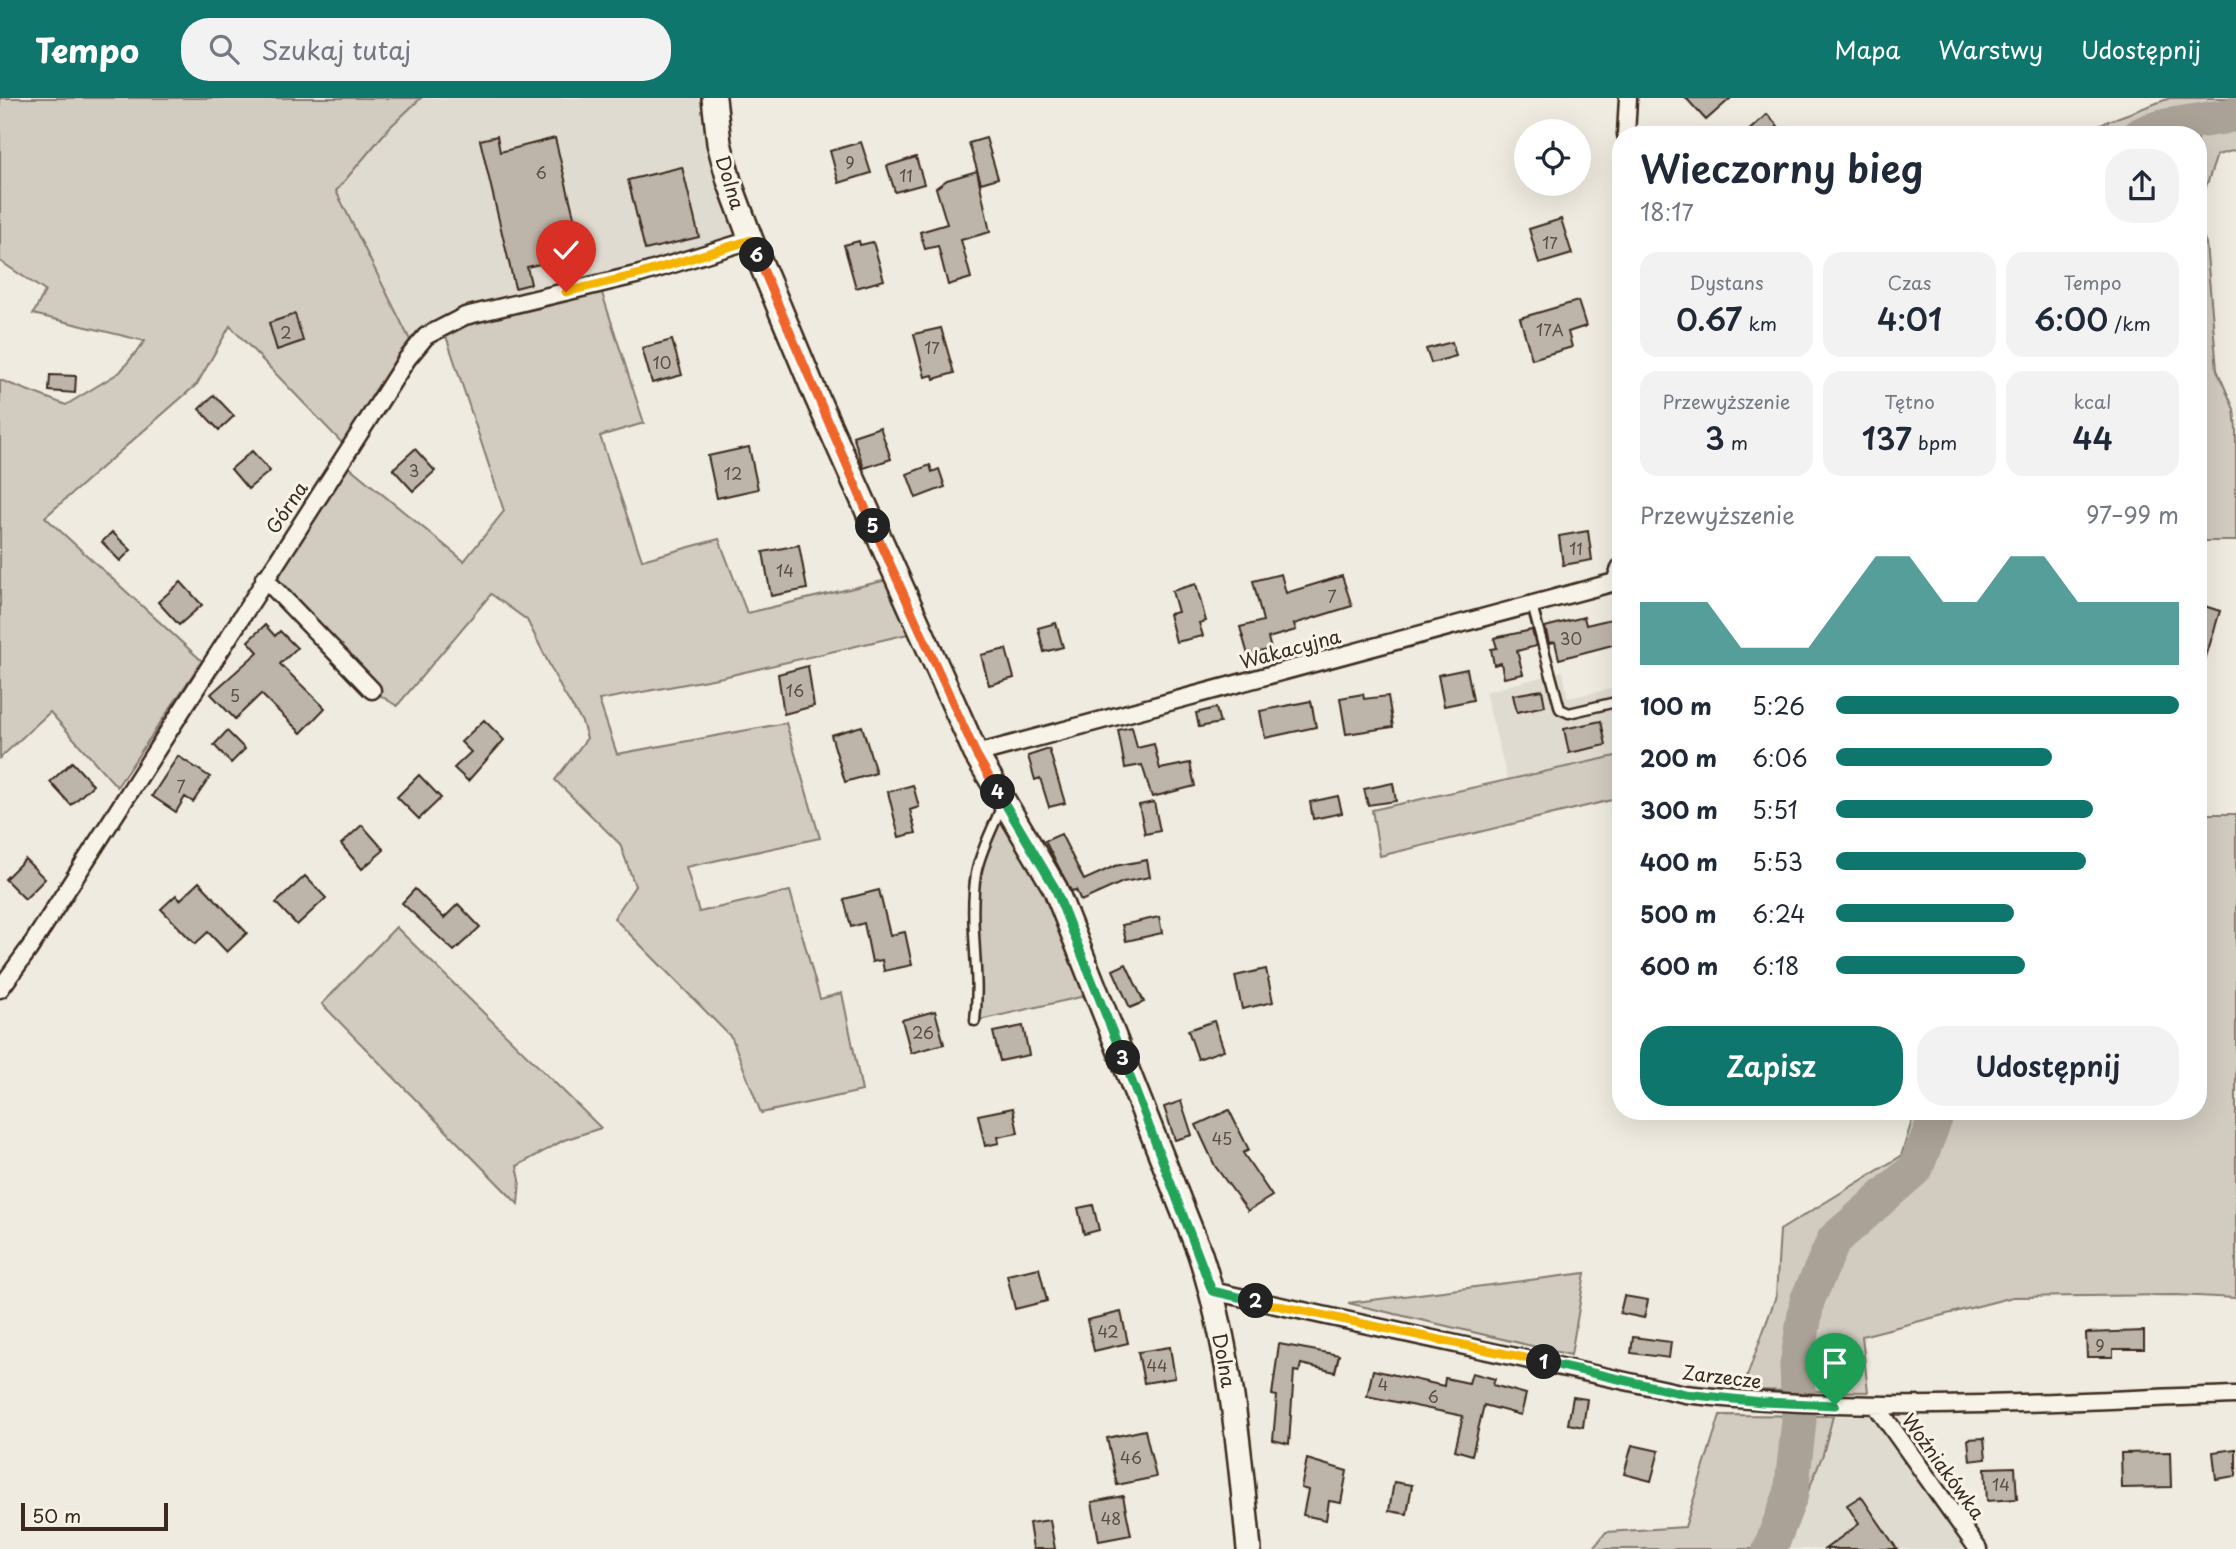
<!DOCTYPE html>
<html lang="pl">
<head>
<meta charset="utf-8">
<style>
	:root { --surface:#fff; --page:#f2f2f3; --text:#1f2937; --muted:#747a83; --accent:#0f766e }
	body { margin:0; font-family:"Playpen Sans",sans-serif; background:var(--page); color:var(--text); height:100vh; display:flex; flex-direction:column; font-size:26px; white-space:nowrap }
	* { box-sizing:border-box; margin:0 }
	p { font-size:23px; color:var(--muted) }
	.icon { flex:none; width:38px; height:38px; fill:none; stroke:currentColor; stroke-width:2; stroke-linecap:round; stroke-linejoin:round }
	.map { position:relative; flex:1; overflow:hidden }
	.side { position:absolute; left:1612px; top:28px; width:595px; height:994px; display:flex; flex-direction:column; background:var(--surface); border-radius:28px; box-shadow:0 7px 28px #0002 }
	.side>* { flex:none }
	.controls { position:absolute; left:1514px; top:21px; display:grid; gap:14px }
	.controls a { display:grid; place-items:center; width:77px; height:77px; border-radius:50%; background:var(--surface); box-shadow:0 7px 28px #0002; font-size:35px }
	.scale { position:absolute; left:21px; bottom:18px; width:147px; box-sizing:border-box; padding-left:7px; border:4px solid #3b2a1e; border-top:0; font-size:19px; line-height:24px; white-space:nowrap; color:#3b2a1e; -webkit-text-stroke:5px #f7f3e8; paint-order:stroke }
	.pin { position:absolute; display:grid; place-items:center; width:60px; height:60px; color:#fff; margin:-72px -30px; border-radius:50% 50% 50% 0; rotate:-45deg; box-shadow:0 0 7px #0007 }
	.pin .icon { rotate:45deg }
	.km { position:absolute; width:35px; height:35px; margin:-18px; border-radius:50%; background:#222; color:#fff; font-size:19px; line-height:35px; text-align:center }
	.round { display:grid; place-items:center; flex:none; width:74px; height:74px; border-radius:28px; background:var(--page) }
	.summary { display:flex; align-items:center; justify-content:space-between; height:119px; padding:0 28px }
	h1 { font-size:38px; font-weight:600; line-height:52px }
	.figures { display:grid; grid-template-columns:repeat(3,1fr); gap:10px; height:119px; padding:7px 28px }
	.figures div { display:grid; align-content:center; border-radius:18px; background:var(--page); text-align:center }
	.figures b { font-size:30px; font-weight:600 }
	.figures small { font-size:19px; font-weight:400 }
	.figures p { font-size:19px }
	.chart { height:196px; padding:14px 28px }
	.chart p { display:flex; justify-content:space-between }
	.chart svg { width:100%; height:126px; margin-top:7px; fill:var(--accent); opacity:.7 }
	.cta { display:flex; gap:14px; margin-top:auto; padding:14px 28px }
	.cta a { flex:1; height:80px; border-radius:28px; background:var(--accent); color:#fff; font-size:28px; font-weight:600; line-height:80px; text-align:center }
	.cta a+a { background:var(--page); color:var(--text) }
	ul { padding:0 28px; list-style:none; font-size:23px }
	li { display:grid; grid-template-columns:112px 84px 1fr; align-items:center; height:52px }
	li i { height:18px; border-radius:9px; background:var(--accent) }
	header { display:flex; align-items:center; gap:42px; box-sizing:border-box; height:98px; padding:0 35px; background:var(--accent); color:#fff }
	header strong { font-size:33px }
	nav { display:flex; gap:38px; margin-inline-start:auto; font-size:24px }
	.search { width:490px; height:63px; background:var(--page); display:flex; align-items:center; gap:18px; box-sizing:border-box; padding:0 24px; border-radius:28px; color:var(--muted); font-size:26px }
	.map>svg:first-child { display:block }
	.built { fill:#e0dbd0 }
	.green { fill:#d1cbc0; stroke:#867a6f; stroke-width:2 }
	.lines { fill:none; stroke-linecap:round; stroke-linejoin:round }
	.river { stroke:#aaa296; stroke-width:35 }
	.building { fill:#bdb5aa; stroke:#3b2a1e; stroke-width:2 }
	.lane-casing { stroke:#3b2a1e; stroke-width:13 }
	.street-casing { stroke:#3b2a1e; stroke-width:21 }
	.secondary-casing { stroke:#3b2a1e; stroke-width:28 }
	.lane { stroke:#f7f3e8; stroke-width:8 }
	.street { stroke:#f7f3e8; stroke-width:16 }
	.secondary { stroke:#f7f3e8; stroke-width:23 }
	.split-1-casing { stroke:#fff; stroke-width:14 }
	.split-2-casing { stroke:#fff; stroke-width:14 }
	.split-3-casing { stroke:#fff; stroke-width:14 }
	.split-4-casing { stroke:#fff; stroke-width:14 }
	.split-5-casing { stroke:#fff; stroke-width:14 }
	.split-6-casing { stroke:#fff; stroke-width:14 }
	.split-7-casing { stroke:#fff; stroke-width:14 }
	.split-1 { stroke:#22a559; stroke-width:9 }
	.split-2 { stroke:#f5b400; stroke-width:9 }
	.split-3 { stroke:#22a559; stroke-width:9 }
	.split-4 { stroke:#22a559; stroke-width:9 }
	.split-5 { stroke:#f0652b; stroke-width:9 }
	.split-6 { stroke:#f0652b; stroke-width:9 }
	.split-7 { stroke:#f5b400; stroke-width:9 }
	.labels { text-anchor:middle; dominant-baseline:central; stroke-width:6; stroke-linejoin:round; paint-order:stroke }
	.number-label { font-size:16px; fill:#5c4d41 }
	.street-label { font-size:19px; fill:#3b2a1e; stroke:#f7f3e8 }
</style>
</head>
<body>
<header>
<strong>Tempo</strong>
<div class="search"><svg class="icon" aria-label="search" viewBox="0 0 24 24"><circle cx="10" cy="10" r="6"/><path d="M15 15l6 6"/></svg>Szukaj tutaj</div>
<nav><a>Mapa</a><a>Warstwy</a><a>Udostępnij</a></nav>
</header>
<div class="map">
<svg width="2236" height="1451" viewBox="0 0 2236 1451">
	<rect width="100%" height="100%" fill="#efebe0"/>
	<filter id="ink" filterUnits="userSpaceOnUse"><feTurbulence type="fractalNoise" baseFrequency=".0143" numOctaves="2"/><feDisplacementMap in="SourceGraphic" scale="14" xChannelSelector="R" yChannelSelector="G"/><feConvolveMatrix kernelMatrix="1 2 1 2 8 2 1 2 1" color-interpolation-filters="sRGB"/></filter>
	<g filter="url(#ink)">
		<path class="built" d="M421 0H703L738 138 543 191 466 209 433 222 410 242 336 93 389 30Z
			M1563 573 1568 600 1620 589V657L1508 683 1485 594Z
			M1833 1318H1873L1969 1451H1785L1823 1356Z"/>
		<path class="green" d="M0 0H421L389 30 336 93 410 242 343 346 230 228 197 286 45 419 202 563 117 689 50 614 0 660V282L66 307 120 274 145 243 33 216 45 193 0 163Z
			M2170 0H2236V52L2217 57 2198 112V37H2071Z
			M2198 128 2206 145 2217 272 2234 311 2236 330V443H2198Z
			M601 192 644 325 600 338 642 462 719 441 747 515 887 482 908 536 723 579 599 602 617 656 786 625 820 740 686 769 699 814 790 793 820 901 842 895 862 993 761 1015 732 940 614 820 635 788 620 746 555 682 587 640 582 624 563 594 527 522 491 496 397 608 372 592 271 486 349 369 464 463 504 413 445 235 476 222Z
			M1620 657V700L1380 758 1372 712Z
			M999 716 1054 812 1085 898 975 923 977 773Z
			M2198 716H2236V1200L2176 1197 2013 1199 1862 1238 1868 1294 1742 1292 1776 1198 1780 1132 1901 1058 1915 1013H2198Z
			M396 829 601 1030 564 1042 517 1068 520 1082 518 1106 322 906Z
			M1585 1175 1571 1257 1348 1205Z
			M1720 1317 1833 1318 1823 1356 1785 1451H1593L1606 1434 1685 1429Z"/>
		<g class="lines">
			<path class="river" d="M2140 37C2160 25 2210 23 2236 16
				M1770 1451 1791 1396 1799 1323 1797 1267 1807 1203 1834 1142 1916 1070 1938 1013"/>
		</g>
		<path class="building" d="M1686 0H1731L1706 22Z
			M1767 16 1778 28 1769 37H1744Z
			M497 38 500 54 555 40 583 156 527 169 531 186 515 190 480 42Z
			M986 40 998 80 981 85 969 45Z
			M861 44 871 75 839 85 830 53Z
			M916 59 924 86 895 94 887 68Z
			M682 69 699 139 645 152 628 82Z
			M977 73 990 134 961 142 971 180 948 187 938 148 925 151 920 134 947 126 936 90 947 82Z
			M1561 121 1572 156 1539 166 1529 131Z
			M859 143 860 147 873 144 884 182 856 190 844 147Z
			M1578 203 1586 228 1568 234 1572 249 1532 261 1520 220Z
			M295 216 303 243 277 252 269 225Z
			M941 230 954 275 934 281 933 277 925 279 914 236Z
			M672 242 682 277 652 285 642 250Z
			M1452 244 1456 258 1431 265 1426 251Z
			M50 277 76 278 75 295 49 293Z
			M214 297 234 318 219 332 199 311Z
			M880 329 891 361 864 370 853 338Z
			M749 349 758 391 717 400 708 358Z
			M415 351 435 373 413 393 393 371Z
			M252 353 270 373 248 391 231 371Z
			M930 367 932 374 939 371 945 389 916 400 907 376Z
			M1588 433 1592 462 1563 467 1559 438Z
			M112 434 131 452 120 463 102 444Z
			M799 447 807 491 771 498 763 454Z
			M1281 476 1286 495 1342 478 1352 508 1294 526 1296 532 1268 540 1271 551 1248 557 1240 529 1263 523 1253 483Z
			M181 484 202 507 179 527 158 504Z
			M1196 486 1206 523 1199 525 1203 538 1176 544 1169 516 1178 514 1172 493Z
			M2198 506 2220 513 2202 572H2198Z
			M1584 519 1586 527 1620 519V545L1559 561 1555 544 1549 545 1545 529Z
			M1056 525 1063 549 1044 554 1038 530Z
			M265 527 275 538 280 533 297 550 280 566 325 610 301 635 261 596 235 621 211 596 258 554 248 543Z
			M1532 532 1536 548 1517 553 1523 576 1504 580 1501 565 1494 567 1491 551 1497 550 1494 540Z
			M1006 551 1014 580 989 587 981 557Z
			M808 568 814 608 784 616 778 576Z
			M1467 571 1473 602 1444 608 1438 577Z
			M1542 592 1545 608 1517 614 1513 597Z
			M1363 596 1364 601 1388 598 1393 629 1346 636 1340 600Z
			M1311 603 1316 629 1265 640 1260 613Z
			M1216 610 1220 625 1199 629 1196 615Z
			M484 622 504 642 468 683 454 670 471 654 461 644Z
			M1601 623 1606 647 1569 655 1564 631Z
			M862 628 876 675 845 684 831 637Z
			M1132 629 1137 650 1154 646 1160 671 1190 665 1195 688 1152 699 1142 667 1125 670 1118 632Z
			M227 633 245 651 231 665 214 647Z
			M1049 651 1065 705 1049 709 1040 680 1035 682 1028 658Z
			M178 658 210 679 193 704 185 699 176 714 152 698Z
			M72 664 93 687 71 707 50 684Z
			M419 677 441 700 419 721 397 699Z
			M1393 685 1396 703 1368 707 1364 691Z
			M913 687 919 709 910 712 916 735 899 739 888 694Z
			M1338 698 1342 715 1313 721 1310 704Z
			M1154 704 1160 733 1145 736 1139 707Z
			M362 727 384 752 362 771 341 746Z
			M1061 736 1084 782 1115 768 1147 762 1150 779 1123 784 1081 803 1076 792 1071 793 1045 743Z
			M25 761 45 781 25 801 5 781Z
			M305 778 326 800 297 827 276 805Z
			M199 784 247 835 227 854 208 834 195 846 161 811 176 797 180 802Z
			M415 791 444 820 458 806 480 829 454 853 402 805Z
			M879 792 890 837 905 834 912 867 884 873 882 862 872 864 864 825 851 829 844 801Z
			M1159 819 1162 835 1126 843 1122 827Z
			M1126 866 1144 904 1130 910 1113 872Z
			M1266 871 1273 904 1242 911 1235 878Z
			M935 913 944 946 911 955 902 922Z
			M1214 923 1224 952 1198 961 1188 932Z
			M1023 928 1029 957 1000 963 993 934Z
			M1181 1003 1192 1037 1175 1042 1164 1009Z
			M1013 1010 1018 1035 998 1039 999 1045 985 1048 978 1017Z
			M1229 1012 1249 1052 1243 1055 1272 1098 1248 1113 1215 1068 1196 1027Z
			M1093 1107 1099 1132 1084 1136 1078 1110Z
			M1039 1170 1047 1203 1015 1211 1007 1177Z
			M1624 1198 1648 1202 1644 1220 1620 1215Z
			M1121 1214 1128 1245 1094 1253 1087 1222Z
			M2144 1233V1251H2113V1259H2087L2086 1235Z
			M1633 1239 1671 1244 1669 1260 1631 1255Z
			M1279 1246 1339 1257 1335 1274 1301 1266 1299 1274 1294 1273 1289 1346 1273 1342 1277 1298 1272 1297Z
			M1170 1249 1175 1280 1144 1285 1138 1254Z
			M1373 1272 1444 1288 1445 1280 1469 1285 1472 1275 1495 1281 1493 1287 1526 1296 1521 1317 1484 1307 1472 1357 1455 1352 1463 1318 1367 1298Z
			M1573 1299 1587 1301 1583 1329 1568 1326Z
			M1145 1332 1156 1379 1117 1387 1107 1340Z
			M1984 1340 1986 1361 1970 1363 1968 1341Z
			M1632 1347 1659 1353 1651 1383 1624 1376Z
			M2236 1351V1378L2216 1381 2213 1354Z
			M2170 1354 2171 1389 2122 1390 2121 1355Z
			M1307 1361 1347 1373 1341 1405 1329 1403 1326 1422 1303 1417 1308 1392 1301 1390Z
			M2015 1369 2017 1401 1987 1403 1985 1370Z
			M1394 1384 1412 1387 1407 1416 1389 1413Z
			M1123 1398 1131 1437 1099 1443 1092 1404Z
			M1861 1398 1873 1416 1897 1451H1825L1859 1426 1847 1407Z
			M1050 1422 1055 1451H1033L1029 1425Z"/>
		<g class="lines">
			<g class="lane-casing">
				<path id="lane" d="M1532 507 1560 611 1569 615 1620 603
					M975 923C981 874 968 825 976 776 980 753 993 731 1001 709"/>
			</g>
			<g class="street-casing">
				<path id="street" d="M1626 37 1628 0
					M264 480 372 592
					M976 656 1615 484 1620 470
					M0 891 29 851 407 261 426 238 465 218 640 176 751 142
					M1212 1193 1685 1296C1868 1317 2052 1303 2236 1297
					M1877 1309 1978 1451"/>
			</g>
			<g class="secondary-casing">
				<path id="secondary" d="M714 0 719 45 729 83 751 142 817 300 976 656 1055 790 1199 1153C1231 1249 1239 1351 1249 1451"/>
			</g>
			<use href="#lane" class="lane"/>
			<use href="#street" class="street"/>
			<use href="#secondary" class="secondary"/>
		</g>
	</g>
	<g class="lines" filter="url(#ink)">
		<g class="split-1-casing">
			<path id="split-1" d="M1544 1264 1685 1296 1762 1304 1835 1307"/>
		</g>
		<g class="split-2-casing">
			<path id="split-2" d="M1256 1203 1544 1264"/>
		</g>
		<g class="split-3-casing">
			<path id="split-3" d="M1123 960 1212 1193 1256 1203"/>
		</g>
		<g class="split-4-casing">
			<path id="split-4" d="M998 694 1055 790 1123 960"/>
		</g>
		<g class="split-5-casing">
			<path id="split-5" d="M873 428 976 656 998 694"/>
		</g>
		<g class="split-6-casing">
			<path id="split-6" d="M757 157 873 428"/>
		</g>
		<g class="split-7-casing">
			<path id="split-7" d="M566 194 640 176 751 142 757 157"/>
		</g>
		<use href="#split-1" class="split-1"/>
		<use href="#split-2" class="split-2"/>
		<use href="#split-3" class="split-3"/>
		<use href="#split-4" class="split-4"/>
		<use href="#split-5" class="split-5"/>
		<use href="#split-6" class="split-6"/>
		<use href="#split-7" class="split-7"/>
	</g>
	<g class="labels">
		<g class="number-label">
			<text x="850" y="64">9</text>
			<text x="541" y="74">6</text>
			<text x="906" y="77">11</text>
			<text x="1550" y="144">17</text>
			<text x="1550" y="231">17A</text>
			<text x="286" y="234">2</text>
			<text x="932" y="249">17</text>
			<text x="662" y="264">10</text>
			<text x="414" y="372">3</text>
			<text x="733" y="375">12</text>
			<text x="1576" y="450">11</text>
			<text x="785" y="472">14</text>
			<text x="1332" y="498">7</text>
			<text x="1571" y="540">30</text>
			<text x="795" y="592">16</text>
			<text x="235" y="597">5</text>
			<text x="181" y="688">7</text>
			<text x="923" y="934">26</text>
			<text x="1222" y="1040">45</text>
			<text x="1108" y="1233">42</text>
			<text x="2100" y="1247">9</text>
			<text x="1157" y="1267">44</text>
			<text x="1383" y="1286">4</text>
			<text x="1433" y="1298">6</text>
			<text x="1131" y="1359">46</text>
			<text x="2001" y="1386">14</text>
			<text x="1111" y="1420">48</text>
		</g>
		<g class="street-label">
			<text transform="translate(731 84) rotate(73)">Dolna</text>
			<text transform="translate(286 409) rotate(-56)">Górna</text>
			<text transform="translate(1290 550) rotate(-15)">Wakacyjna</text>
			<text transform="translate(1225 1262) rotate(80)">Dolna</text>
			<text transform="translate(1722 1278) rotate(7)">Zarzecze</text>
			<text transform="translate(1944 1368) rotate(54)">Woźniakówka</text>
		</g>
	</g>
</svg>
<div class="controls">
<a><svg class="icon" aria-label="locate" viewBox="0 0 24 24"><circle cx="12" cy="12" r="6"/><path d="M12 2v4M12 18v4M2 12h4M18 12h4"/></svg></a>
</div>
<div class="scale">50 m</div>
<div class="pin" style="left:1835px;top:1307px;background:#1e9e55"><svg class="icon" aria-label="arrive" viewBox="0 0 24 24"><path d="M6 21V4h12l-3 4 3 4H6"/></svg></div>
<div class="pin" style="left:566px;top:194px;background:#d93025"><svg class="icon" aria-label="check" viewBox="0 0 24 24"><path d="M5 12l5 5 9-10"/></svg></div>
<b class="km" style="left:1544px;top:1264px">1</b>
<b class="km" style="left:1256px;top:1203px">2</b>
<b class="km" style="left:1123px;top:960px">3</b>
<b class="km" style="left:998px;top:694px">4</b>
<b class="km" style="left:873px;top:428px">5</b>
<b class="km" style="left:757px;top:157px">6</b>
<section class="side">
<div class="summary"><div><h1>Wieczorny bieg</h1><p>18:17</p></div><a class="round"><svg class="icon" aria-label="share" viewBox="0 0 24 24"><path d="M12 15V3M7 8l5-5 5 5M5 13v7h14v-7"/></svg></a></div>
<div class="figures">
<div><p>Dystans</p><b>0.67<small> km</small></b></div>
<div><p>Czas</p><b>4:01</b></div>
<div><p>Tempo</p><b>6:00<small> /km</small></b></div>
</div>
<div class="figures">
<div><p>Przewyższenie</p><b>3<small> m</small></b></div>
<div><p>Tętno</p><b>137<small> bpm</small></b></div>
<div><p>kcal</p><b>44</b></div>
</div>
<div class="chart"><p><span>Przewyższenie</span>97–99 m</p>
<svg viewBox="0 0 160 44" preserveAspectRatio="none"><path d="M0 44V22L10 22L20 22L30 38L40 38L50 38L60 22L70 6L80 6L90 22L100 22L110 6L120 6L130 22L140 22L150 22L160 22V44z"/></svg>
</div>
<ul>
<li><b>100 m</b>5:26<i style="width:100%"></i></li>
<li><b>200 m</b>6:06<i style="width:63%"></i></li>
<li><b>300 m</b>5:51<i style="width:75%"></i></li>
<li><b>400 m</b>5:53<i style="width:73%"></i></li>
<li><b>500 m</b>6:24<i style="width:52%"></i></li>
<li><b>600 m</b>6:18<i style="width:55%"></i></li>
</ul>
<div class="cta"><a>Zapisz</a><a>Udostępnij</a></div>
</section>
</div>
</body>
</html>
